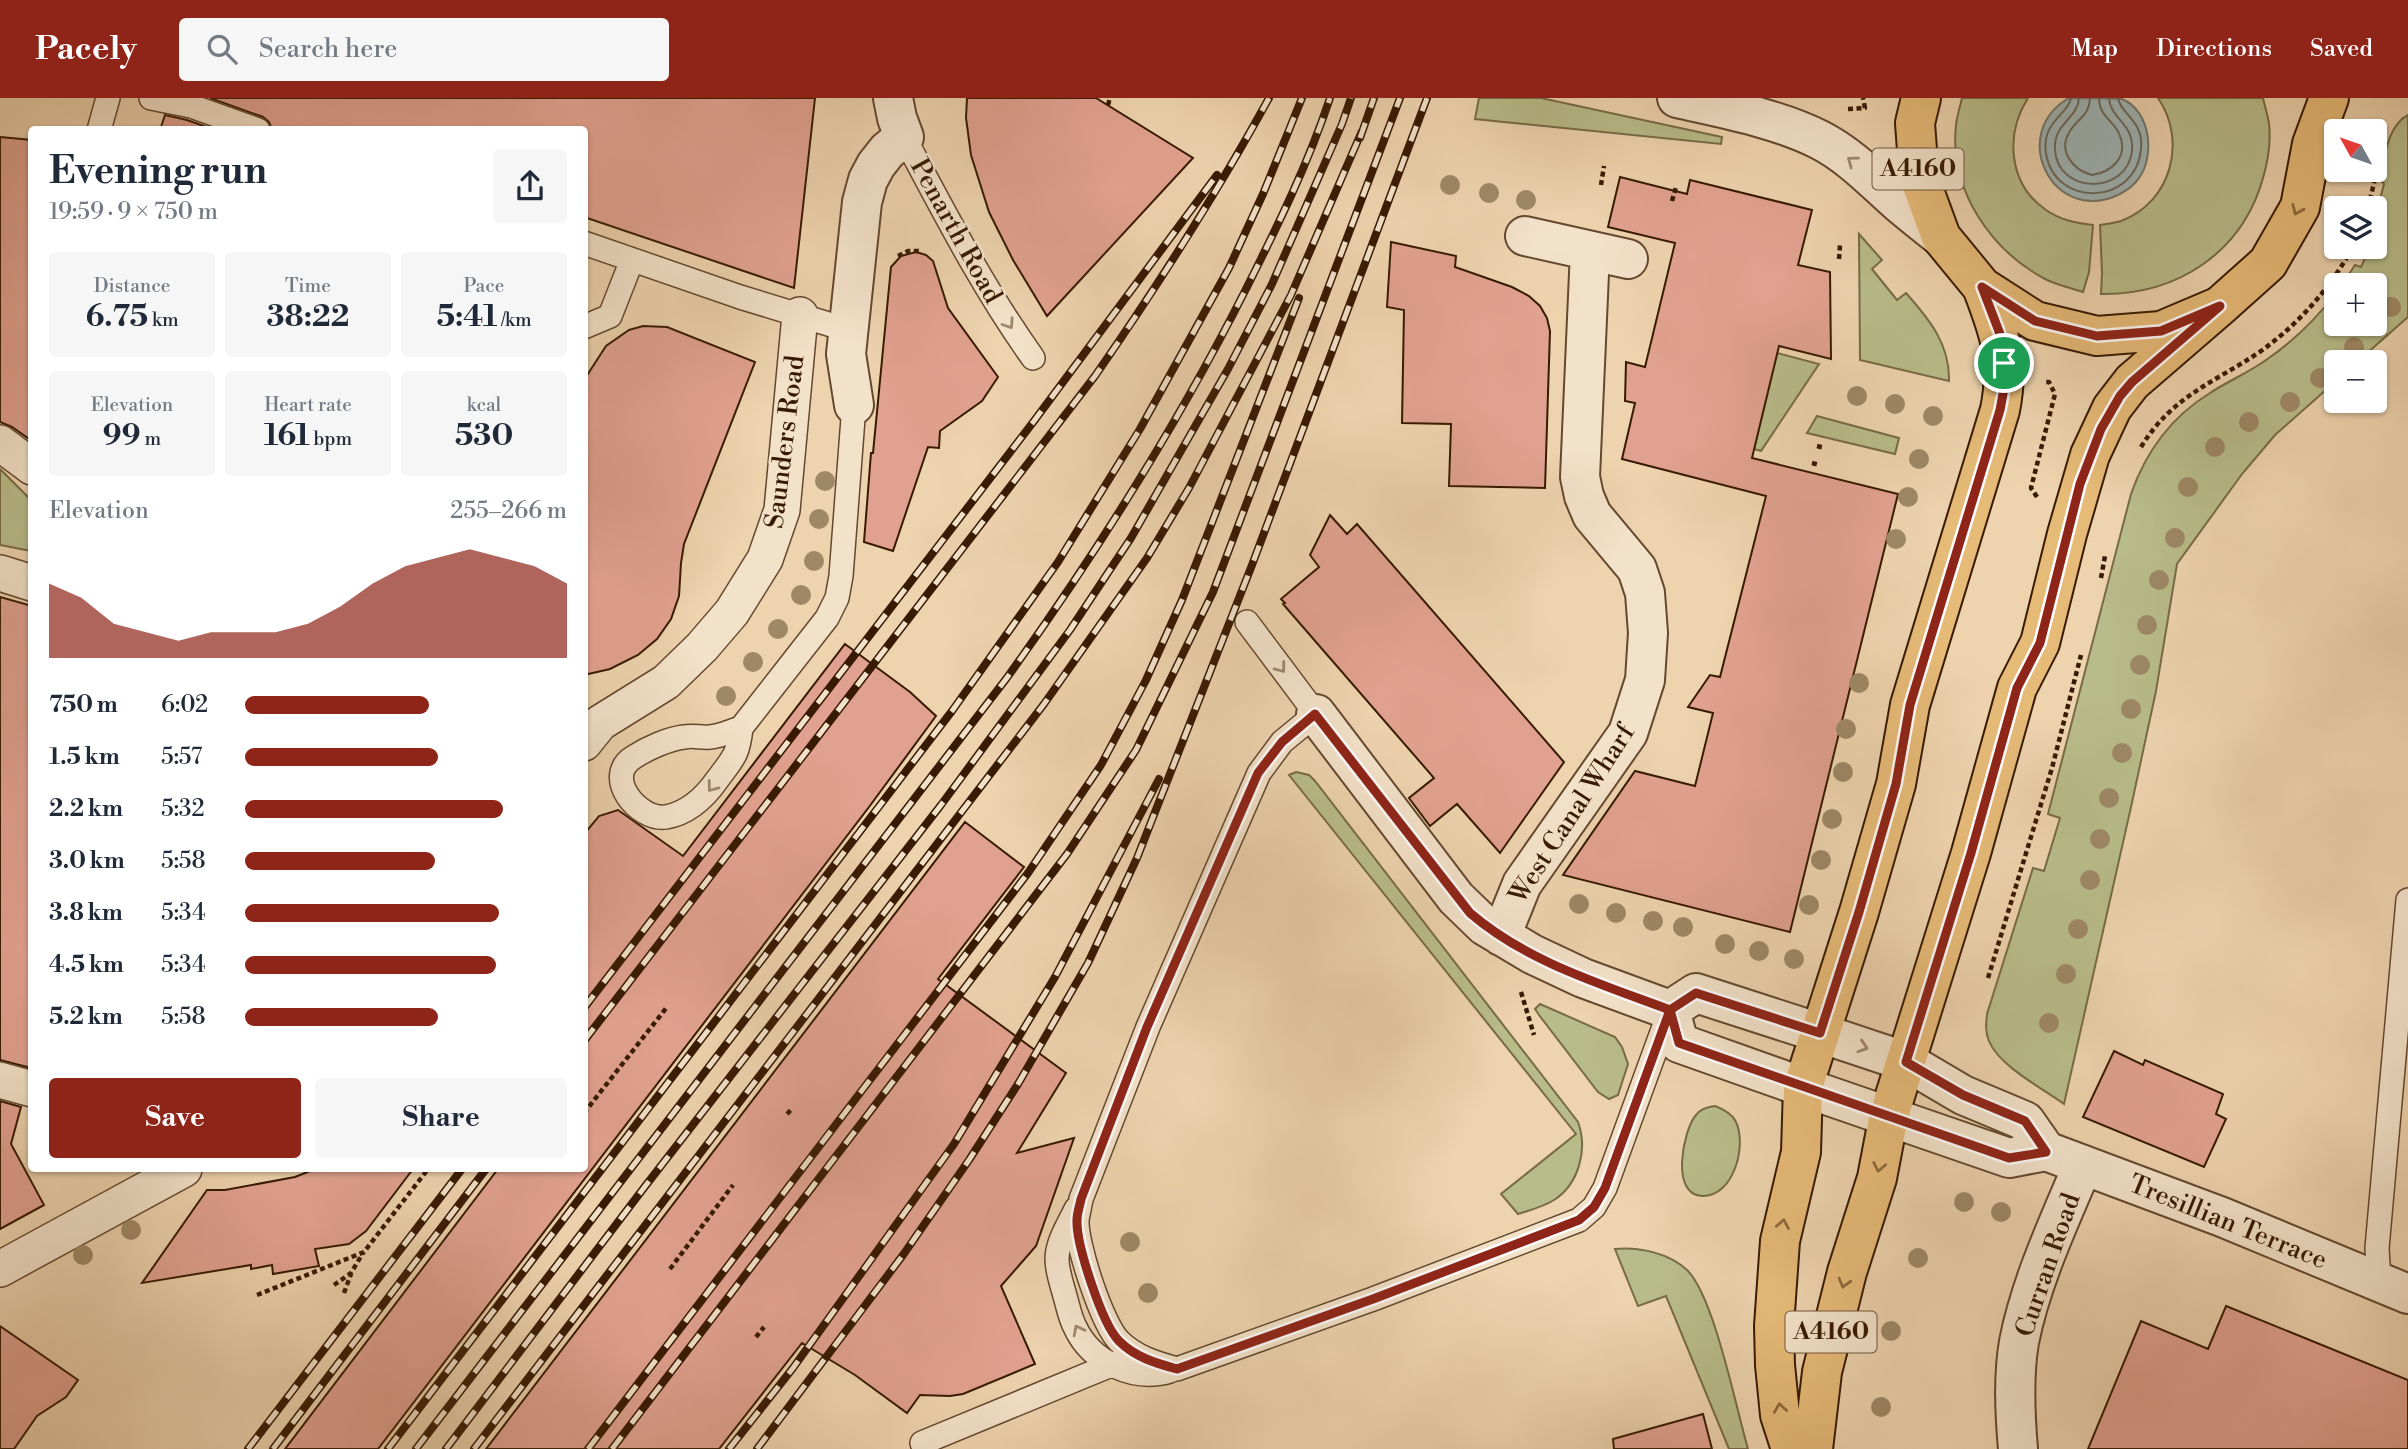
<!DOCTYPE html>
<html lang="en">
<head>
<meta charset="utf-8">
<style>
	:root { --surface:#fff; --page:#f6f6f7; --text:#1f2937; --muted:#747a83; --accent:#8f2418 }
	body { margin:0; font-family:"Libre Bodoni",serif; background:var(--page); color:var(--text); height:100vh; display:flex; flex-direction:column; font-size:26px; white-space:nowrap }
	* { box-sizing:border-box; margin:0 }
	p { font-size:23px; color:var(--muted) }
	.icon { flex:none; width:38px; height:38px; fill:none; stroke:currentColor; stroke-width:2; stroke-linecap:round; stroke-linejoin:round }
	.map { position:relative; flex:1; overflow:hidden }
	.sheet { position:absolute; left:28px; top:28px; width:560px; height:1046px; display:flex; flex-direction:column; background:var(--surface); border-radius:7px; box-shadow:0 2px 5px #0004 }
	.sheet>* { flex:none }
	.needle { width:46px; rotate:310deg }
	.buttons { position:absolute; left:2324px; top:21px; display:grid; gap:14px }
	.buttons a { display:grid; place-items:center; width:63px; height:63px; border-radius:7px; background:var(--surface); box-shadow:0 2px 5px #0004; font-size:35px }
	.pin { position:absolute; display:grid; place-items:center; width:60px; height:60px; color:#fff; margin:-30px; border:4px solid #fff; border-radius:50%; box-shadow:0 2px 7px #0007 }
	.round { display:grid; place-items:center; flex:none; width:74px; height:74px; border-radius:7px; background:var(--page) }
	.head { display:flex; align-items:center; justify-content:space-between; height:119px; padding:0 21px }
	h1 { font-size:38px; font-weight:800; line-height:52px }
	.metrics { display:grid; grid-template-columns:repeat(3,1fr); gap:10px; height:119px; padding:7px 21px }
	.metrics div { display:grid; align-content:center; border-radius:7px; background:var(--page); text-align:center }
	.metrics b { font-size:30px; font-weight:800 }
	.metrics small { font-size:19px; font-weight:400 }
	.metrics p { font-size:19px }
	.chart { height:196px; padding:14px 21px }
	.chart p { display:flex; justify-content:space-between }
	.chart svg { width:100%; height:126px; margin-top:7px; fill:var(--accent); opacity:.7 }
	.primary-button { display:flex; gap:14px; margin-top:auto; padding:14px 21px }
	.primary-button a { flex:1; height:80px; border-radius:7px; background:var(--accent); color:#fff; font-size:28px; font-weight:800; line-height:80px; text-align:center }
	.primary-button a+a { background:var(--page); color:var(--text) }
	ul { padding:0 21px; list-style:none; font-size:23px }
	li { display:grid; grid-template-columns:112px 84px 1fr; align-items:center; height:52px }
	li i { height:18px; border-radius:9px; background:var(--accent) }
	header { display:flex; align-items:center; gap:42px; box-sizing:border-box; height:98px; padding:0 35px; background:var(--accent); color:#fff }
	header strong { font-size:33px }
	nav { display:flex; gap:38px; margin-inline-start:auto; font-size:24px }
	.search { width:490px; height:63px; background:var(--page); display:flex; align-items:center; gap:18px; box-sizing:border-box; padding:0 24px; border-radius:7px; color:var(--muted); font-size:26px }
	.map>svg:first-child { display:block }
	.green { fill:#b8bc8a; stroke:#786b46; stroke-width:2 }
	.water { fill:#9eb5b6; stroke:#75776e; stroke-width:2 }
	.lines { fill:none; stroke-linecap:round; stroke-linejoin:round }
	.shore { stroke:#6b685c; stroke-width:2 }
	.building { fill:#e1a190; stroke:#381a03; stroke-width:2 }
	.service-casing { stroke:#65482e; stroke-width:26 }
	.pedestrian-casing { stroke:#65482e; stroke-width:38 }
	.minor-casing { stroke:#65482e; stroke-width:42 }
	.tertiary-casing { stroke:#65482e; stroke-width:42 }
	.primary-casing { stroke:#381a03; stroke-width:42 }
	.path { stroke:#381a03; stroke-width:4.5; stroke-dasharray:5 3.5; stroke-linecap:butt }
	.service { stroke:#f3e2ca; stroke-width:23 }
	.pedestrian { stroke:#f3e2ca; stroke-width:35 }
	.minor { stroke:#f3e2ca; stroke-width:38 }
	.tertiary { stroke:#f3e2ca; stroke-width:38 }
	.primary { stroke:#e6ba77; stroke-width:38 }
	.rail-casing { stroke:#381a03; stroke-width:8 }
	.rail { stroke:#f3e2ca; stroke-width:5; stroke-dasharray:16; stroke-linecap:butt }
	.tree { fill:#9e8866 }
	.oneway { stroke:#9f8870 }
	.oneway2 { stroke:#8f6a3d }
	.route-casing { stroke:#fff; stroke-width:14 }
	.route { stroke:#8f2418; stroke-width:9 }
	.labels { text-anchor:middle; dominant-baseline:central; stroke-width:5; stroke-linejoin:round; paint-order:stroke }
	.shield { fill:#f3e2ca; stroke:#70563f; stroke-width:2 }
	.shield-label { font-size:24px; font-weight:bold; fill:#381a03 }
	.street-label { font-size:26px; fill:#381a03; stroke:#f3e2ca }
</style>
</head>
<body>
<header>
<strong>Pacely</strong>
<div class="search"><svg class="icon" aria-label="search" viewBox="0 0 24 24"><circle cx="10" cy="10" r="6"/><path d="M15 15l6 6"/></svg>Search here</div>
<nav><a>Map</a><a>Directions</a><a>Saved</a></nav>
</header>
<div class="map">
<svg width="2408" height="1351" viewBox="0 0 2408 1351">
	<rect width="100%" height="100%" fill="#edd3ae"/>
	<filter id="stains"><feTurbulence type="fractalNoise" baseFrequency=".00286" numOctaves="4"/><feColorMatrix values="0 0 0 0 .2 0 0 0 0 .09 0 0 0 0 .02 0 0 0 .5 -.17"/></filter>
	<radialGradient id="worn" r=".72"><stop offset=".6" stop-color="#630" stop-opacity="0"/><stop offset="1" stop-color="#630" stop-opacity=".3"/></radialGradient>
	<path class="green" d="M1479 0H1541L1722 39 1721 46 1475 21Z
		M1962 0H2028C2005 36 2008 86 2046 112 2060 122 2076 125 2093 127L2089 174 2083 194C2071 190 2058 187 2047 182 1991 153 1949 92 1956 27 1957 18 1960 9 1962 0Z
		M2158 0H2263C2265 9 2268 18 2269 26 2271 44 2268 63 2263 80 2242 155 2177 197 2101 196L2102 175 2100 127C2106 126 2115 125 2121 123 2172 104 2187 42 2158 0Z
		M2408 17V219L2357 264H2336V283L2275 337 2242 376 2177 466 2156 593 2131 709 2064 1006C2042 990 1999 968 1989 943 1985 934 1986 925 1987 916L2033 770 2044 773 2060 720 2048 716 2131 396C2146 353 2171 319 2210 295 2228 283 2248 275 2266 262 2294 243 2316 221 2336 195V226H2375V187H2342L2355 167 2361 169 2370 149H2375V139L2382 122 2376 117 2384 86 2379 81C2385 59 2387 28 2408 17Z
		M1859 136 1882 162 1872 171 1897 202 1906 195C1929 221 1950 246 1949 283L1860 262Z
		M1777 255 1819 266 1761 353 1754 351Z
		M1817 318 1899 340 1895 356 1807 335Z
		M0 371 31 402V453L0 447Z
		M1296 674 1309 677 1315 683 1578 1024C1588 1051 1579 1086 1554 1102 1543 1109 1530 1112 1518 1116L1501 1096 1576 1036 1289 677Z
		M1540 906 1615 939 1622 949 1628 966 1618 997 1609 1001 1598 994 1539 917 1535 911Z
		M1715 1008C1723 1011 1732 1015 1736 1024 1747 1047 1734 1099 1702 1098 1670 1097 1683 1032 1696 1017 1700 1011 1707 1009 1715 1008Z
		M1615 1151C1640 1149 1669 1155 1687 1172 1714 1198 1736 1310 1748 1351H1729L1666 1198 1638 1208Z"/>
	<path class="water" d="M2069 0C2082 0 2110 0 2122 1 2151 13 2155 58 2139 80 2134 88 2126 93 2118 97 2053 127 2007 36 2069 0Z"/>
	<g class="lines">
		<path class="shore" d="M2071 0C2069 16 2041 23 2046 56 2056 111 2136 107 2141 51 2144 22 2120 16 2118 0
			M2079 0C2078 21 2053 25 2055 52 2058 97 2127 97 2132 53 2135 26 2110 21 2109 0
			M2090 0C2089 18 2078 20 2070 33 2057 53 2073 72 2092 77 2112 74 2128 59 2120 38 2115 23 2099 19 2099 0"/>
	</g>
	<path class="building" d="M210 0H815L794 190 584 119V32H272L269 24 263 19Z
		M967 0H1096L1193 60 1047 218 1013 162 989 114 971 57 966 20Z
		M165 17 187 22 215 32H160Z
		M0 39 32 42V343L12 329 0 324Z
		M1620 79 1687 96 1690 82 1812 112 1798 167 1830 174 1831 261 1779 248 1752 360 1898 396 1790 834 1563 777 1635 673 1695 688 1713 615 1688 609 1710 577 1720 579 1766 398 1622 361 1635 305 1625 303 1626 264 1645 269 1675 145 1608 129Z
		M1391 144 1456 158 1455 169 1512 189 1529 198 1540 208 1547 220 1550 233 1545 390 1449 388 1451 326 1402 325 1404 212 1387 209Z
		M916 154 926 157 933 163 948 210 998 279 982 303 940 333 939 350 928 349 893 453 864 444 871 355H873L891 169 901 158Z
		M643 228 667 229 755 264 684 446 681 465 679 498 671 521 657 541 638 557 610 571 584 577V282L606 248 629 232Z
		M1330 417 1347 436 1357 426 1564 664 1500 755 1457 706 1430 728 1409 700 1434 680 1283 506 1285 505 1281 501 1319 469 1310 457Z
		M0 499 32 508 31 970 0 962Z
		M845 546 910 594 936 618 869 709 378 1351H285L498 1071H584V736L599 718 618 712 683 758Z
		M965 724 1024 769 938 881 1066 975 1017 1055 1074 1040 1036 1148 1001 1188 1035 1266 963 1296 950 1298 920 1297 907 1315 855 1277 802 1245 719 1351H486Z
		M2114 953 2143 967 2145 962 2223 996 2216 1016 2226 1021 2204 1069 2083 1019Z
		M0 1003 21 1009 11 1046 44 1107 0 1131Z
		M315 1071H413L366 1133 349 1146 315 1151 319 1168 273 1176 272 1167 251 1171V1167L142 1185 207 1092H225L295 1079Z
		M2226 1208 2408 1282V1351H2088L2141 1223 2208 1251Z
		M0 1228 78 1282 66 1299 37 1318 14 1351H0Z
		M1703 1316 1712 1351H1614L1613 1341Z"/>
	<g class="lines">
		<g class="service-casing">
			<path id="service" d="M151 0 191 8 258 32
				M99 32 108 0
				M904 39C944 114 983 190 1033 260
				M584 145 740 199 848 232
				M584 229 610 218 632 162
				M1247 524 1316 616 1282 644 1259 675 1148 929 1081 1101C1080 1108 1078 1115 1077 1122 1076 1146 1102 1226 1119 1243 1135 1259 1155 1265 1177 1271L1373 1201 1579 1122 1594 1109 1605 1090 1669 915
				M741 630C731 633 721 638 710 639 701 640 693 637 684 639 668 641 648 650 634 659 602 678 638 723 666 719 688 715 705 699 717 682 733 660 738 658 741 630L827 520 837 500 841 478 854 307
				M1076 1111C1069 1126 1057 1144 1057 1161 1057 1173 1062 1187 1065 1198 1068 1208 1070 1220 1075 1229 1091 1264 1134 1284 1170 1273
				M2379 1184 2377 1150 2408 802
				M922 1345 1123 1262"/>
		</g>
		<g class="pedestrian-casing">
			<path id="pedestrian" d="M0 345 32 369
				M0 475 32 485
				M584 645 600 625 666 584 702 549 732 514 765 461 782 412 800 217
				M0 982 32 991
				M0 1171 184 1071"/>
		</g>
		<g class="minor-casing">
			<path id="minor" d="M1525 138 1628 161
				M854 307 846 256 862 104 868 82 876 67 887 53 904 39 897 20 893 0
				M1316 616 1456 800 1485 828 1532 856 1583 880 1670 912
				M1501 838 1522 786 1628 635 1645 582 1648 535 1645 495 1637 471 1592 417 1584 398 1580 379 1590 153
				M1670 912 1679 945 1803 989
				M1670 912 1696 895 1820 935
				M2018 1351C2015 1316 2013 1279 2019 1244 2031 1183 2059 1124 2083 1067"/>
		</g>
		<g class="tertiary-casing">
			<path id="tertiary" d="M1677 0C1725 11 1776 20 1820 42 1851 58 1874 83 1899 105 1913 117 1927 128 1941 139
				M1820 935 1907 964 1963 997 2025 1023 2046 1053
				M1803 989 2009 1060 2046 1053 2222 1119 2408 1196"/>
		</g>
		<g class="primary-casing">
			<path id="primary" d="M1921 0 1915 25 1919 79 1941 139 1982 189 2035 223 2097 238 2161 233 2220 208 2268 165 2300 109 2312 46 2329 0
				M1791 1351 1780 1317 1775 1267 1774 1228 1780 1143 1801 1054 1803 989 1859 814 1896 686 1910 607 2000 312C2010 263 1999 233 1982 189
				M1813 1351 1822 1274 1847 1174 1877 1080 1889 1017 1971 755 2017 590 2040 545 2067 436 2090 357 2112 310 2132 284 2220 208"/>
		</g>
		<path class="path" d="M1108 7 1110 0
			M1848 11 1865 10 1863 0
			M1601 87 1604 68
			M1672 103 1676 89
			M2368 110 2380 60 2379 43
			M898 158 908 153H920
			M1839 161 1840 147
			M1817 348 1825 350
			M2141 349C2173 297 2214 285 2261 253 2300 225 2330 190 2353 149
			M1812 365 1820 367
			M2037 399 2031 390 2055 296 2049 284H2043
			M2101 480 2105 458
			M1988 880 2052 670 2081 557
			M1521 894 1534 937
			M584 1015 667 909
			M787 1016 792 1011
			M670 1171 733 1087
			M334 1187 351 1175 363 1155
			M344 1195 351 1176
			M257 1197 364 1154 428 1071
			M756 1239 764 1229"/>
		<use href="#service" class="service"/>
		<use href="#pedestrian" class="pedestrian"/>
		<use href="#minor" class="minor"/>
		<use href="#tertiary" class="tertiary"/>
		<use href="#primary" class="primary"/>
		<g class="rail-casing">
			<path id="rail" d="M1360 40 1374 0
				M584 910 1034 323 1217 77
				M584 943 1095 278C1158 187 1216 97 1269 0
				M248 1351 462 1071
				M273 1351 486 1071
				M388 1351 952 613 1058 464 1140 331 1229 170 1263 96 1302 0
				M416 1351 1006 581C1096 456 1178 326 1247 189 1278 127 1308 66 1330 0
				M446 1351 643 1091 941 707 1070 532 1131 440 1228 271 1272 186 1342 26 1351 0
				M474 1351 1044 606 1147 460 1189 390 1291 197 1362 33
				M588 1351 1028 775 1101 667 1146 582 1182 502 1299 200
				M612 1351 1067 756 1136 652 1213 494 1400 0
				M729 1351 793 1270 954 1046 1055 879 1159 681
				M757 1351 903 1157 969 1062 1018 986 1088 865 1137 760 1252 467 1427 0"/>
		</g>
		<use href="#rail" class="rail"/>
	</g>
	<g class="tree">
		<circle cx="1450" cy="87" r="10"/>
		<circle cx="1489" cy="95" r="10"/>
		<circle cx="1526" cy="102" r="10"/>
		<circle cx="2391" cy="209" r="10"/>
		<circle cx="2354" cy="249" r="10"/>
		<circle cx="2320" cy="280" r="10"/>
		<circle cx="1857" cy="298" r="10"/>
		<circle cx="2290" cy="304" r="10"/>
		<circle cx="1895" cy="306" r="10"/>
		<circle cx="1933" cy="318" r="10"/>
		<circle cx="2249" cy="324" r="10"/>
		<circle cx="2215" cy="349" r="10"/>
		<circle cx="1919" cy="361" r="10"/>
		<circle cx="825" cy="383" r="10"/>
		<circle cx="2188" cy="389" r="10"/>
		<circle cx="1908" cy="399" r="10"/>
		<circle cx="819" cy="421" r="10"/>
		<circle cx="2175" cy="440" r="10"/>
		<circle cx="1896" cy="441" r="10"/>
		<circle cx="814" cy="463" r="10"/>
		<circle cx="2159" cy="482" r="10"/>
		<circle cx="801" cy="497" r="10"/>
		<circle cx="2147" cy="527" r="10"/>
		<circle cx="778" cy="531" r="10"/>
		<circle cx="753" cy="564" r="10"/>
		<circle cx="2140" cy="567" r="10"/>
		<circle cx="1859" cy="585" r="10"/>
		<circle cx="726" cy="598" r="10"/>
		<circle cx="2131" cy="611" r="10"/>
		<circle cx="1846" cy="631" r="10"/>
		<circle cx="2122" cy="655" r="10"/>
		<circle cx="1843" cy="674" r="10"/>
		<circle cx="2109" cy="700" r="10"/>
		<circle cx="1832" cy="721" r="10"/>
		<circle cx="2100" cy="741" r="10"/>
		<circle cx="1821" cy="762" r="10"/>
		<circle cx="2090" cy="782" r="10"/>
		<circle cx="1579" cy="806" r="10"/>
		<circle cx="1809" cy="807" r="10"/>
		<circle cx="1616" cy="815" r="10"/>
		<circle cx="1653" cy="823" r="10"/>
		<circle cx="1683" cy="829" r="10"/>
		<circle cx="2078" cy="831" r="10"/>
		<circle cx="1725" cy="846" r="10"/>
		<circle cx="1759" cy="853" r="10"/>
		<circle cx="1794" cy="861" r="10"/>
		<circle cx="2066" cy="876" r="10"/>
		<circle cx="2049" cy="925" r="10"/>
		<circle cx="1964" cy="1104" r="10"/>
		<circle cx="2001" cy="1114" r="10"/>
		<circle cx="131" cy="1132" r="10"/>
		<circle cx="1130" cy="1144" r="10"/>
		<circle cx="83" cy="1157" r="10"/>
		<circle cx="1918" cy="1160" r="10"/>
		<circle cx="1148" cy="1195" r="10"/>
		<circle cx="1891" cy="1233" r="10"/>
		<circle cx="1881" cy="1309" r="10"/>
	</g>
	<defs><path id="oneway-chevron" d="M-2-3.5L2.5 0L-2 3.5" fill="none" stroke-width="1.6" stroke-linecap="round" stroke-linejoin="round" transform="scale(1.75)"/></defs>
	<g class="oneway">
		<use href="#oneway-chevron" transform="translate(1852 63) rotate(-144)"/>
		<use href="#oneway-chevron" transform="translate(1009 226) rotate(56)"/>
		<use href="#oneway-chevron" transform="translate(1281 570) rotate(53)"/>
		<use href="#oneway-chevron" transform="translate(712 689) rotate(127)"/>
		<use href="#oneway-chevron" transform="translate(1863 949) rotate(18)"/>
		<use href="#oneway-chevron" transform="translate(1078 1232) rotate(-117)"/>
	</g>
	<g class="oneway2">
		<use href="#oneway-chevron" transform="translate(2297 112) rotate(114)"/>
		<use href="#oneway-chevron" transform="translate(1879 1069) rotate(101)"/>
		<use href="#oneway-chevron" transform="translate(1783 1126) rotate(-80)"/>
		<use href="#oneway-chevron" transform="translate(1844 1185) rotate(105)"/>
		<use href="#oneway-chevron" transform="translate(1780 1310) rotate(-98)"/>
	</g>
	<g class="lines">
		<g class="route-casing">
			<path id="route" d="M2004 265 2003 296 2000 312 1910 607 1896 686 1859 814 1820 935 1696 895 1670 912 1605 1090 1594 1109 1579 1122 1373 1201 1177 1271C1155 1265 1135 1259 1119 1243 1102 1226 1076 1146 1077 1122 1077 1115 1080 1107 1081 1101L1147 929 1258 675 1282 644 1315 616 1470 815C1527 864 1601 886 1670 912L1679 945 2009 1060 2046 1054 2025 1023 1963 997 1906 964 1971 755 2017 590 2040 545 2080 386 2101 331 2120 298 2132 284 2220 208 2161 233 2097 238 2035 223 1982 189 2000 236 2004 265"/>
		</g>
		<use href="#route" class="route"/>
	</g>
	<g class="labels">
		<g class="shield">
			<rect x="1872.5" y="50.5" width="91" height="41" rx="5"/>
			<rect x="1785.5" y="1213.5" width="91" height="41" rx="5"/>
		</g>
		<g class="shield-label">
			<text x="1918" y="71">A4160</text>
			<text x="1831" y="1234">A4160</text>
		</g>
		<g class="street-label">
			<text transform="translate(956 133) rotate(61)">Penarth Road</text>
			<text transform="translate(785 344) rotate(-83)">Saunders Road</text>
			<text transform="translate(1572 716) rotate(-57)">West Canal Wharf</text>
			<text transform="translate(2228 1124) rotate(22)">Tresillian Terrace</text>
			<text transform="translate(2048 1167) rotate(-71)">Curran Road</text>
		</g>
	</g>
	<rect width="100%" height="100%" filter="url(#stains)"/>
	<rect width="100%" height="100%" fill="url(#worn)"/>
</svg>
<div class="buttons">
<a><svg class="needle" viewBox="-14 -14 28 28"><path d="M0-13l5 13h-10z" fill="#e53935"/><path d="M0 13l5-13h-10z" fill="#747a83"/></svg></a>
<a><svg class="icon" aria-label="layers" viewBox="0 0 24 24"><path d="M12 4l9 5-9 5-9-5zM3 14l9 5 9-5"/></svg></a>
<a>+</a>
<a>−</a>
</div>
<div class="pin" style="left:2004px;top:265px;background:#1e9e55"><svg class="icon" aria-label="arrive" viewBox="0 0 24 24"><path d="M6 21V4h12l-3 4 3 4H6"/></svg></div>
<section class="sheet">
<div class="head"><div><h1>Evening run</h1><p>19:59 · 9 × 750 m</p></div><a class="round"><svg class="icon" aria-label="share" viewBox="0 0 24 24"><path d="M12 15V3M7 8l5-5 5 5M5 13v7h14v-7"/></svg></a></div>
<div class="metrics">
<div><p>Distance</p><b>6.75<small> km</small></b></div>
<div><p>Time</p><b>38:22</b></div>
<div><p>Pace</p><b>5:41<small> /km</small></b></div>
</div>
<div class="metrics">
<div><p>Elevation</p><b>99<small> m</small></b></div>
<div><p>Heart rate</p><b>161<small> bpm</small></b></div>
<div><p>kcal</p><b>530</b></div>
</div>
<div class="chart"><p><span>Elevation</span>255–266 m</p>
<svg viewBox="0 0 160 44" preserveAspectRatio="none"><path d="M0 44V18L10 23L20 32L30 35L40 38L50 35L60 35L70 35L80 32L90 26L100 18L110 12L120 9L130 6L140 9L150 12L160 18V44z"/></svg>
</div>
<ul>
<li><b>750 m</b>6:02<i style="width:57%"></i></li>
<li><b>1.5 km</b>5:57<i style="width:60%"></i></li>
<li><b>2.2 km</b>5:32<i style="width:80%"></i></li>
<li><b>3.0 km</b>5:58<i style="width:59%"></i></li>
<li><b>3.8 km</b>5:34<i style="width:79%"></i></li>
<li><b>4.5 km</b>5:34<i style="width:78%"></i></li>
<li><b>5.2 km</b>5:58<i style="width:60%"></i></li>
</ul>
<div class="primary-button"><a>Save</a><a>Share</a></div>
</section>
</div>
</body>
</html>
